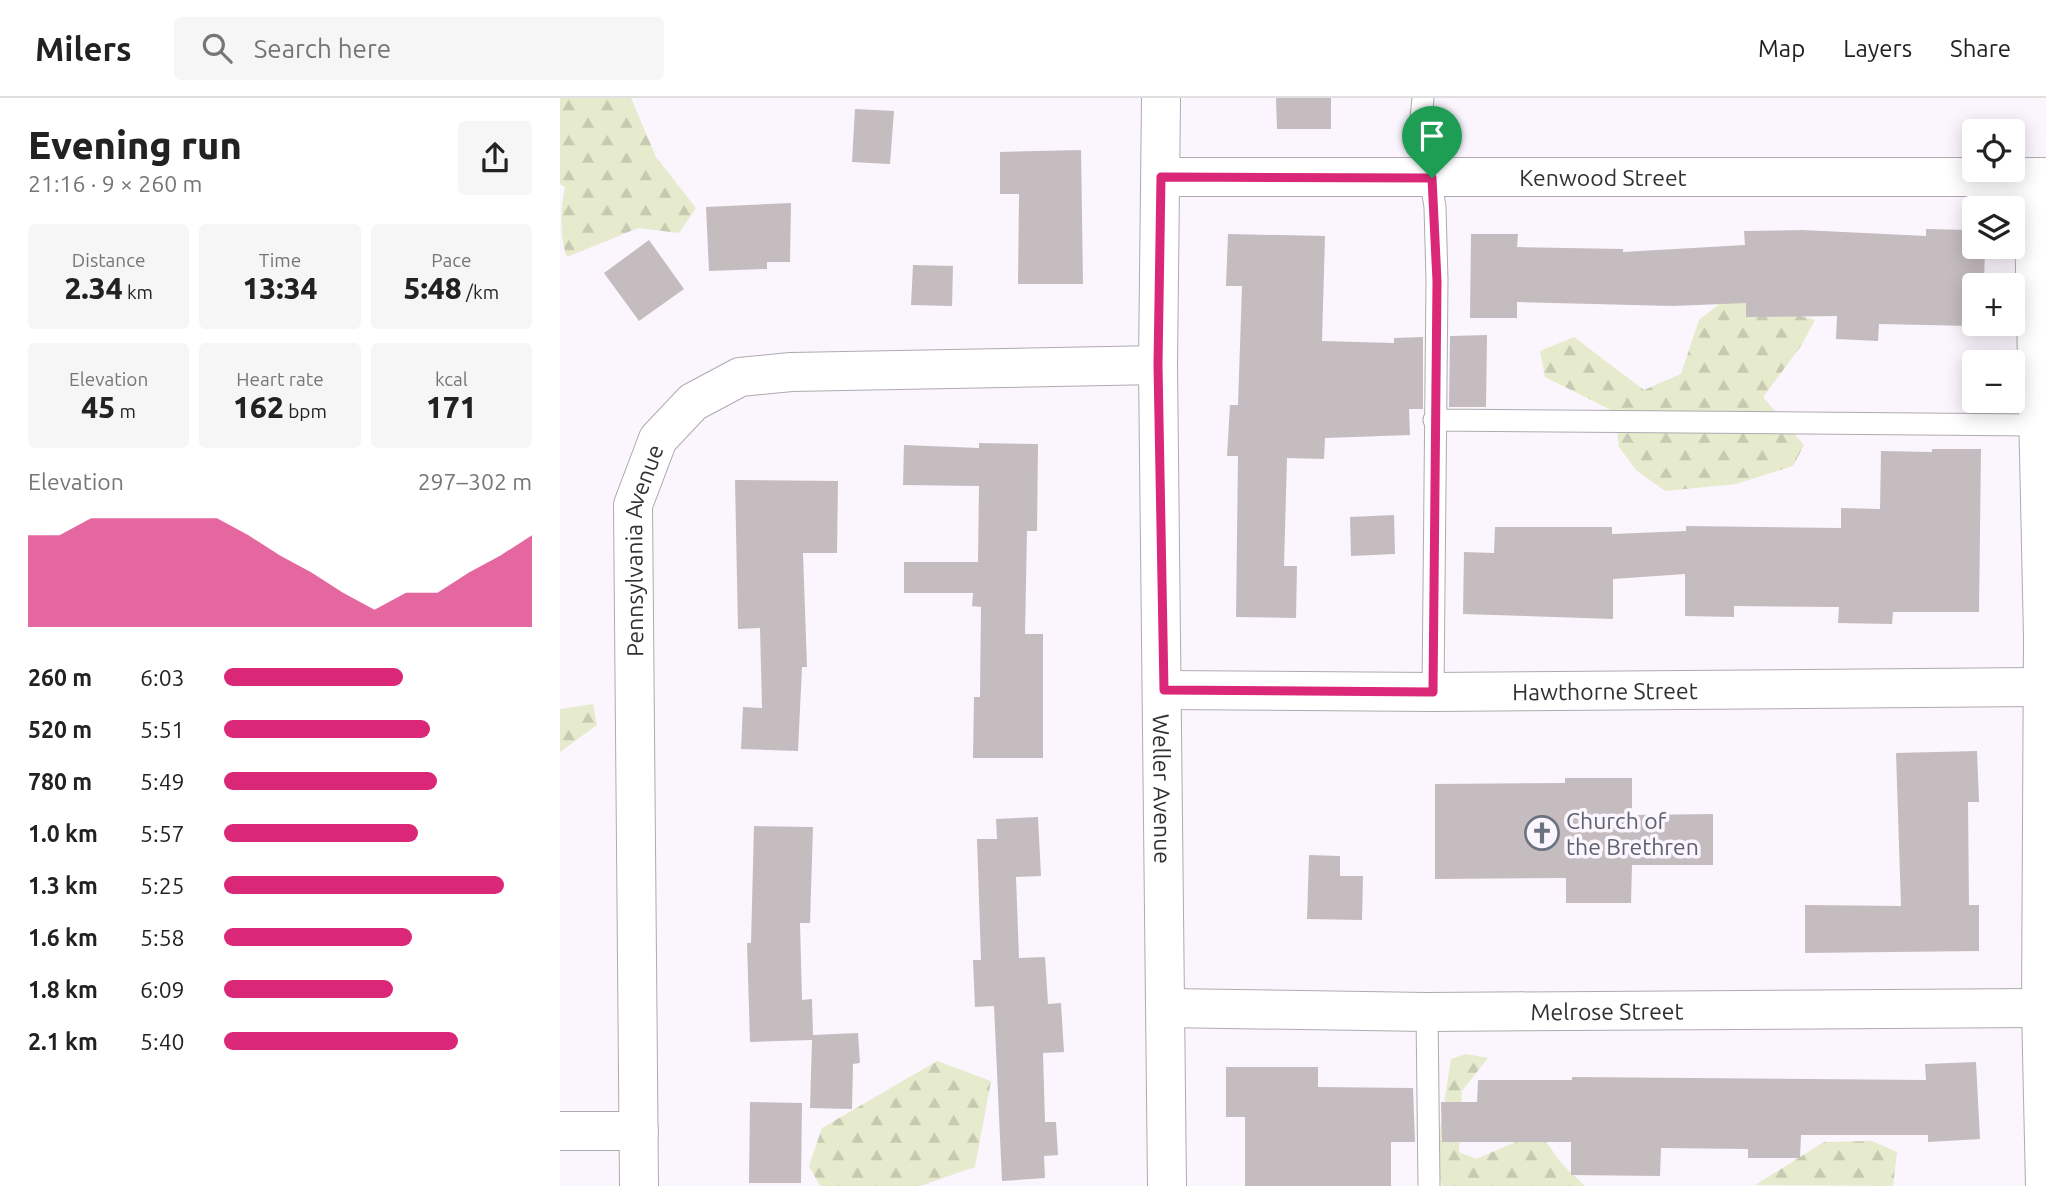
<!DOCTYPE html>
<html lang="en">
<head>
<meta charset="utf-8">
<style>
	:root { --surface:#fff; --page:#f6f6f6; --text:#222; --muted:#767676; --line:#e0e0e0; --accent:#db2777 }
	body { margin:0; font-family:Ubuntu,sans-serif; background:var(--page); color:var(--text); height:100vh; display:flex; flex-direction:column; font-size:26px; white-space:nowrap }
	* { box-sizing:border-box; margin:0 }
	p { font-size:23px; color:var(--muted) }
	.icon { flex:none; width:38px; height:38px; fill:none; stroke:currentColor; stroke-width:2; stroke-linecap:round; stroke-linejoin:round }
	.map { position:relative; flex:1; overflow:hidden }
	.panel { display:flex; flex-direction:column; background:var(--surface); width:560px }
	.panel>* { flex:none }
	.tools { position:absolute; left:1402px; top:21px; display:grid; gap:14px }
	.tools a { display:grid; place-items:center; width:63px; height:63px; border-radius:7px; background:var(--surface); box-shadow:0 4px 18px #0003; font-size:35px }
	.pin { position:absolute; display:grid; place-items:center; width:60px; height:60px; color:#fff; margin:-72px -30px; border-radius:50% 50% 50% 0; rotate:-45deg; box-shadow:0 0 7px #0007 }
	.pin .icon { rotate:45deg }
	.round { display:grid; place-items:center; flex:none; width:74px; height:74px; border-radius:7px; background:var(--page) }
	.headline { display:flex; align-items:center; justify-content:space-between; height:119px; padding:0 28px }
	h1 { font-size:38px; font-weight:800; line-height:52px }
	.figures { display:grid; grid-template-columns:repeat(3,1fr); gap:10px; height:119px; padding:7px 28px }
	.figures div { display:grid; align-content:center; border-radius:7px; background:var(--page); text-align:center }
	.figures b { font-size:30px; font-weight:800 }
	.figures small { font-size:19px; font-weight:400 }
	.figures p { font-size:19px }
	.chart { height:196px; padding:14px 28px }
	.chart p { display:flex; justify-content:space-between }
	.chart svg { width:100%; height:126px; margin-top:7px; fill:var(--accent); opacity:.7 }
	ul { padding:0 28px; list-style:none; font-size:23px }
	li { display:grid; grid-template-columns:112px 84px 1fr; align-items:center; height:52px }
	li i { height:18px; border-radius:9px; background:var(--accent) }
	header { display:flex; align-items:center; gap:42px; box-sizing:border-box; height:98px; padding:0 35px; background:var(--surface); border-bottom:2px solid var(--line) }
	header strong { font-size:33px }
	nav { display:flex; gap:38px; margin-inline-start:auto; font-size:24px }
	.search { width:490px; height:63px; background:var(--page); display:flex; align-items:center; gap:18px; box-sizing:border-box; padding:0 24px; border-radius:7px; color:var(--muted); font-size:26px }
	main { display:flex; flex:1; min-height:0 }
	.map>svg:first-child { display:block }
	.forest { fill:url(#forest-firs) }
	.building { fill:#c5bcc0 }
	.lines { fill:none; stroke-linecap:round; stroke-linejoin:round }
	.service-casing { stroke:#afaab1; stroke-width:23 }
	.minor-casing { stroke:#afaab1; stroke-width:40 }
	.tertiary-casing { stroke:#afaab1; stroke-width:40 }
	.service { stroke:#fff; stroke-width:21 }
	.minor { stroke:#fff; stroke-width:38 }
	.tertiary { stroke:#fff; stroke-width:38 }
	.route-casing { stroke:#fff; stroke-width:14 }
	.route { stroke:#db2777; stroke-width:9 }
	.labels { text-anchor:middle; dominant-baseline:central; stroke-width:7; stroke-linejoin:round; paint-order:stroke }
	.street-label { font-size:23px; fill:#323033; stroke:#fbf5fd }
	.worship-label { font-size:23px; fill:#5b616d; stroke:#fbf5fd; text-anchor:start }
</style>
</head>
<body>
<header>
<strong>Milers</strong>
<div class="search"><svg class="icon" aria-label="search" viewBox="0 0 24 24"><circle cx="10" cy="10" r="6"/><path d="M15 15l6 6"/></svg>Search here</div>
<nav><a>Map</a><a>Layers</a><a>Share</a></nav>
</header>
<main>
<section class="panel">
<div class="headline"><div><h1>Evening run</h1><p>21:16 · 9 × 260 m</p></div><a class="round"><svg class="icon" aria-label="share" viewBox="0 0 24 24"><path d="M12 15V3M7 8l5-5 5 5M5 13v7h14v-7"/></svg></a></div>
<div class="figures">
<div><p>Distance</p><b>2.34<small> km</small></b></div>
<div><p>Time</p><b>13:34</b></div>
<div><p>Pace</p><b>5:48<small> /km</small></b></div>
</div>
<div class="figures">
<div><p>Elevation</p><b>45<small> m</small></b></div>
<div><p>Heart rate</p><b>162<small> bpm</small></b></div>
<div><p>kcal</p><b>171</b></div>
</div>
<div class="chart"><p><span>Elevation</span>297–302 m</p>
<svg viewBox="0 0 160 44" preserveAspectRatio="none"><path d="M0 44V12L10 12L20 6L30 6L40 6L50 6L60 6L70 12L80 19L90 25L100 32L110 38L120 32L130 32L140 25L150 19L160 12V44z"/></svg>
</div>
<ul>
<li><b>260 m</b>6:03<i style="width:58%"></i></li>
<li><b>520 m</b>5:51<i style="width:67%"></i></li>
<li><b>780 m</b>5:49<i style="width:69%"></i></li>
<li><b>1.0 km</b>5:57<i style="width:63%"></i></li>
<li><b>1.3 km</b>5:25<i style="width:91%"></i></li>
<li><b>1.6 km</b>5:58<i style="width:61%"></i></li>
<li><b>1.8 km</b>6:09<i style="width:55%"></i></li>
<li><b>2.1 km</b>5:40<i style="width:76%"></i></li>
</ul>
</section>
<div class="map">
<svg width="1486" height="1088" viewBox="0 0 1486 1088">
	<defs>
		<pattern id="forest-firs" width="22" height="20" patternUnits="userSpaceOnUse" patternTransform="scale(1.75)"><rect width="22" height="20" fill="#e6ebcd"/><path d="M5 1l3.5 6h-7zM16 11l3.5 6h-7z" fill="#c6cab0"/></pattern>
	</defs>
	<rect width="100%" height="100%" fill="#fbf5fd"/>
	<path class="forest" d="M0 0H71L96 59 136 110 119 135 78 130 7 159C0 141 0 110 5 89L0 86Z
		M1169 198 1255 222 1241 248 1203 299 1244 347 1233 368 1176 386 1105 393 1076 372 1059 349 1055 314 985 279 980 253 1014 239 1084 292 1121 276 1139 222Z
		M33 606 37 627 0 654V611Z
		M906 956 928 960 902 993 899 1054 916 1061 979 1034 1002 1066 1025 1088H882L875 1063 891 961Z
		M377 963 431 983 415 1069 360 1088H260L249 1068 262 1030Z
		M1312 1043 1337 1054 1333 1088 1195 1087 1264 1044Z"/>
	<path class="building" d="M716 0H771V31H717Z
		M295 11 334 13 330 66 292 64Z
		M521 52 523 186H458L459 96H440V54Z
		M231 105 230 164H207V171L149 173 146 109Z
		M1366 131 1410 132V145H1414V149H1425L1424 187H1414L1411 228 1319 226 1318 243 1276 241 1277 218 1186 219V205L1113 208 957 204V220H910L911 136H958L957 149 1063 151V154L1185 147 1184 133 1242 132 1366 138Z
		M668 136 765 138 762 243 834 245V240L863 239V311H849L850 337 765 340 764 361 727 360 724 468H737L736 520 676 519 678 358H667L670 307H678L682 188H666Z
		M89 142 124 191 79 223 44 175Z
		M353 167 393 168 392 208 351 207Z
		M927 237 926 309H889L890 238Z
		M419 345 478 346 477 433H467L465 536H483V660H413L414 599H420L421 509 412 508 413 495H344V464H418L419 388 343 387 344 347 419 350Z
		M1372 351H1421L1419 514H1333L1332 526 1278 525 1279 509 1174 508V519L1125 518V476L1053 481V521L903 516 904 454 934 455 935 429H1052V436L1126 433V428L1281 430V410L1320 411 1321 353 1372 354Z
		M175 382 278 383 277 455H243L247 569H242L238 653 181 651 183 609 202 610 200 530 178 531Z
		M834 417 835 456 791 458 790 419Z
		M1417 653 1419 704H1408L1409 807H1419V853L1245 855V807L1341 808 1336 655Z
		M1005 680H1072V717L1153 716V767H1072L1071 805H1006V780L875 781V686L1005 685Z
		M478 719 481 778 456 779 459 860 485 859 488 906 501 905 504 954 483 955 485 1024H496L498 1057 484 1058 485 1080 442 1083 434 908 415 909 413 862H421L417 741H437L436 721Z
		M194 728 253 729 250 825H240L242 902 252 901 253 937 298 935 300 965 293 966 292 1011 250 1010 252 942 190 944 187 845H191Z
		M749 757 780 758V778H803L802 822 747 821Z
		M1416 964 1420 1041 1368 1044V1037H1241L1240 1060H1188V1051L1101 1050 1100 1078 1011 1077V1044H882L881 1004H917L918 982H1012V979L1366 982 1365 966Z
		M666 969H758V989L853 990 855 1044H831V1088H685V1019H666Z
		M190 1004 242 1005 241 1085H189Z"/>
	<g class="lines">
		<g class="service-casing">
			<path id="service" d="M863 0 861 20 875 109 877 182 873 594
				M874 322 1478 327
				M867 914 869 1088"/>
		</g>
		<g class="minor-casing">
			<g id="minor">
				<path id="s1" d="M602 79H1486"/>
				<path d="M1473 79 1483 540 1481 910 1485 1088"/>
				<path id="s2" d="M604 592 873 594 1486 589"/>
				<path id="s3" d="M606 910 867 914 1486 910"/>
				<path d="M0 1033H79"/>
				<path id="s4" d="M79 1088 73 407 98 341 133 304 180 279 231 274 598 267"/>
			</g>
		</g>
		<g class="tertiary-casing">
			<g id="tertiary">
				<path id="s5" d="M601 0 598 267 607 1088"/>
			</g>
		</g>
		<use href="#service" class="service"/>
		<use href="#minor" class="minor"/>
		<use href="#tertiary" class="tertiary"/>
	</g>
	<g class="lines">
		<g class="route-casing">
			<path id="route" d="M601 79 872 80 877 183 873 594 604 592 598 267Z"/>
		</g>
		<use href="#route" class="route"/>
	</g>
	<defs>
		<g id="church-ring" transform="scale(1.75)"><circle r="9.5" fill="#fbf5fd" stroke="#6b7280" stroke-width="1.5"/><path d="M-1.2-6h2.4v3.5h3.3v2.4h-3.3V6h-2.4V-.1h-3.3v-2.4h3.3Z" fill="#6b7280"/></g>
	</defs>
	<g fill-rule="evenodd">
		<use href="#church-ring" x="982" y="735"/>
	</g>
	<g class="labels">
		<g class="street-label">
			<text stroke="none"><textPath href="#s1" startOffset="441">Kenwood Street</textPath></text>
			<text stroke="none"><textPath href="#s4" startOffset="637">Pennsylvania Avenue</textPath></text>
			<text stroke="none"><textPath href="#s2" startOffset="441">Hawthorne Street</textPath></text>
			<text stroke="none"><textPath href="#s5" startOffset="691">Weller Avenue</textPath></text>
			<text stroke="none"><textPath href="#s3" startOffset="441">Melrose Street</textPath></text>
		</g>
		<g class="worship-label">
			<text x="1006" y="722">Church of<tspan x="1006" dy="26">the Brethren</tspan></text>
		</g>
	</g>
</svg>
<div class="tools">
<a><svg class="icon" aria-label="locate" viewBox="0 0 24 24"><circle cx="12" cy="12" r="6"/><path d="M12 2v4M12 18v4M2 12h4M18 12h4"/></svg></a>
<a><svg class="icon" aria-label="layers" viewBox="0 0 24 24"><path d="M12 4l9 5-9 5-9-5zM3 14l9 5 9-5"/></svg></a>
<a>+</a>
<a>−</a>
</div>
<div class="pin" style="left:872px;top:80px;background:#1e9e55"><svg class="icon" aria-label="arrive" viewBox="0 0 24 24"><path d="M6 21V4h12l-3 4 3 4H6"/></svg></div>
</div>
</main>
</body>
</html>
